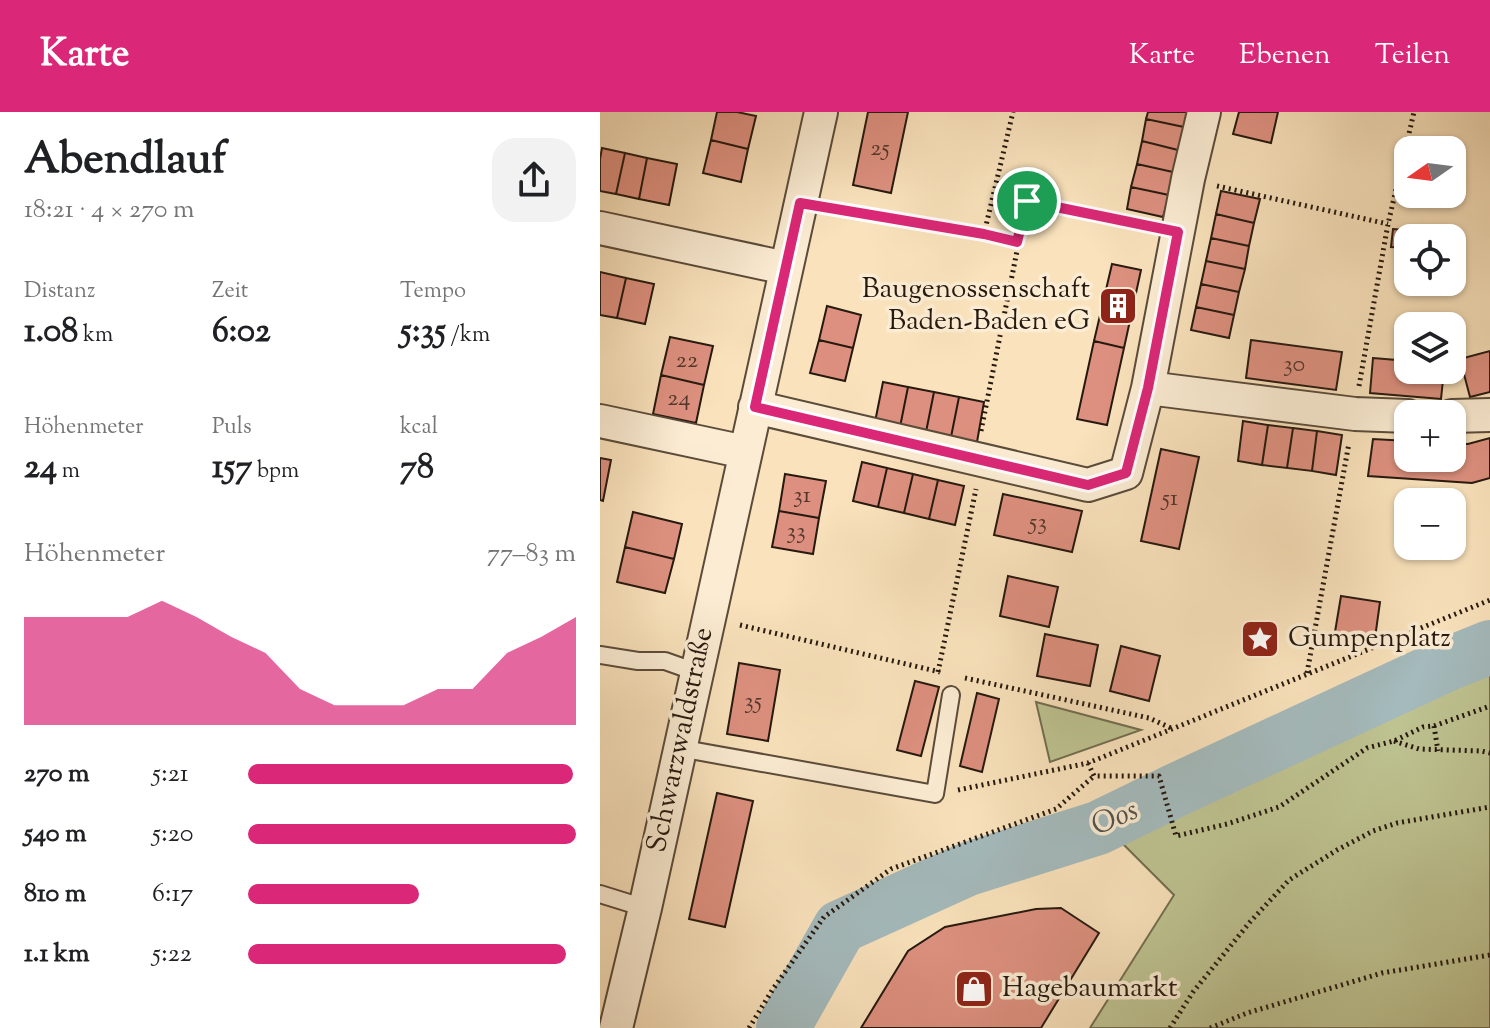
<!DOCTYPE html>
<html lang="de">
<head>
<meta charset="utf-8">
<style>
	:root { --surface:#fff; --page:#f2f2f2; --text:#202124; --muted:#757577; --accent:#db2777 }
	body { margin:0; font-family:"Sorts Mill Goudy",serif; background:var(--page); color:var(--text); height:100vh; display:flex; flex-direction:column; font-size:30px; white-space:nowrap }
	* { box-sizing:border-box; margin:0 }
	p { font-size:26px; color:var(--muted) }
	.icon { flex:none; width:44px; height:44px; fill:none; stroke:currentColor; stroke-width:2; stroke-linecap:round; stroke-linejoin:round }
	.map { position:relative; flex:1; overflow:hidden }
	.drawer { display:flex; flex-direction:column; background:var(--surface); width:600px }
	.drawer>* { flex:none }
	.needle { width:52px; rotate:256deg }
	.controls { position:absolute; left:794px; top:24px; display:grid; gap:16px }
	.controls a { display:grid; place-items:center; width:72px; height:72px; border-radius:16px; background:var(--surface); box-shadow:0 2px 6px #0004; font-size:40px }
	.pin { position:absolute; display:grid; place-items:center; width:68px; height:68px; color:#fff; margin:-34px; border:4px solid #fff; border-radius:50%; box-shadow:0 2px 8px #0007 }
	.round { display:grid; place-items:center; flex:none; width:84px; height:84px; border-radius:24px; background:var(--page) }
	.summary { display:flex; align-items:center; justify-content:space-between; height:136px; padding:0 24px }
	h1 { font-size:44px; font-weight:800; line-height:60px }
	.stats { display:grid; grid-template-columns:repeat(3,1fr); gap:12px; height:136px; padding:8px 24px }
	.stats div { display:grid; align-content:center }
	.stats b { font-size:34px; font-weight:800 }
	.stats small { font-size:22px; font-weight:400 }
	.stats p { font-size:22px }
	.chart { height:224px; padding:16px 24px }
	.chart p { display:flex; justify-content:space-between }
	.chart svg { width:100%; height:144px; margin-top:8px; fill:var(--accent); opacity:.7 }
	ul { padding:0 24px; list-style:none; font-size:26px }
	li { display:grid; grid-template-columns:128px 96px 1fr; align-items:center; height:60px }
	li i { height:20px; border-radius:10px; background:var(--accent) }
	header { display:flex; align-items:center; gap:48px; box-sizing:border-box; height:112px; padding:0 40px; background:var(--accent); color:#fff }
	header strong { font-size:38px }
	nav { display:flex; gap:44px; margin-inline-start:auto; font-size:28px }
	main { display:flex; flex:1; min-height:0 }
	.map>svg:first-child { display:block }
	.green { fill:#bec391; stroke:#726e50; stroke-width:2 }
	.lines { fill:none; stroke-linecap:round; stroke-linejoin:round }
	.river { stroke:#a4babc; stroke-width:54 }
	.building { fill:#dd907f; stroke:#26190f; stroke-width:2 }
	.service-casing { stroke:#5b4b3a; stroke-width:20 }
	.minor-casing { stroke:#5b4b3a; stroke-width:36 }
	.path { stroke:#26190f; stroke-width:5; stroke-dasharray:2 4; stroke-linecap:butt }
	.service { stroke:#fbecd3; stroke-width:16 }
	.minor { stroke:#fbecd3; stroke-width:32 }
	.route-casing { stroke:#fff; stroke-width:16 }
	.route { stroke:#db2777; stroke-width:10 }
	.labels { text-anchor:middle; dominant-baseline:central; stroke-width:7; stroke-linejoin:round; paint-order:stroke }
	.number-label { font-size:24px; fill:#54372b }
	.poi-label { font-size:28px; fill:#26190f; stroke:#fbecd3; text-anchor:start }
	.street-label { font-size:28px; fill:#26190f; stroke:#fbecd3 }
	.water-label { font-size:30px; font-style:italic; fill:#52514c; stroke:#fbecd3 }
</style>
</head>
<body>
<header>
<strong>Karte</strong>
<nav><a>Karte</a><a>Ebenen</a><a>Teilen</a></nav>
</header>
<main>
<section class="drawer">
<div class="summary"><div><h1>Abendlauf</h1><p>18:21 · 4 × 270 m</p></div><a class="round"><svg class="icon" aria-label="share" viewBox="0 0 24 24"><path d="M12 15V3M7 8l5-5 5 5M5 13v7h14v-7"/></svg></a></div>
<div class="stats">
<div><p>Distanz</p><b>1.08<small> km</small></b></div>
<div><p>Zeit</p><b>6:02</b></div>
<div><p>Tempo</p><b>5:35<small> /km</small></b></div>
</div>
<div class="stats">
<div><p>Höhenmeter</p><b>24<small> m</small></b></div>
<div><p>Puls</p><b>157<small> bpm</small></b></div>
<div><p>kcal</p><b>78</b></div>
</div>
<div class="chart"><p><span>Höhenmeter</span>77–83 m</p>
<svg viewBox="0 0 160 44" preserveAspectRatio="none"><path d="M0 44V11L10 11L20 11L30 11L40 6L50 11L60 17L70 22L80 33L90 38L100 38L110 38L120 33L130 33L140 22L150 17L160 11V44z"/></svg>
</div>
<ul>
<li><b>270 m</b>5:21<i style="width:99%"></i></li>
<li><b>540 m</b>5:20<i style="width:100%"></i></li>
<li><b>810 m</b>6:17<i style="width:52%"></i></li>
<li><b>1.1 km</b>5:22<i style="width:97%"></i></li>
</ul>
</section>
<div class="map">
<svg width="890" height="916" viewBox="0 0 890 916">
	<rect width="100%" height="100%" fill="#f9e2bc"/>
	<filter id="stains"><feTurbulence type="fractalNoise" baseFrequency=".0025" numOctaves="4"/><feColorMatrix values="0 0 0 0 .2 0 0 0 0 .09 0 0 0 0 .02 0 0 0 .5 -.17"/></filter>
	<radialGradient id="worn" r=".72"><stop offset=".6" stop-color="#630" stop-opacity="0"/><stop offset="1" stop-color="#630" stop-opacity=".3"/></radialGradient>
	<path class="green" d="M890 547V916H490L574 783 513 722Z
		M436 590 541 618 450 650Z"/>
	<g class="lines">
		<path class="river" d="M183 916 240 815 368 757 498 716 574 679 848 552 890 535"/>
	</g>
	<path class="building" d="M117 0H137L156 4 148 37 111 28Z
		M268 0H308L291 81 253 73Z
		M548 0H587L584 15 546 7Z
		M639 0H678L671 31 633 22Z
		M546 7 584 15 578 38 542 29Z
		M111 28 148 37 141 70 103 61Z
		M542 29 578 38 573 60 537 52Z
		M2 36 25 41 16 82 0 79V47Z
		M25 41 47 46 39 87 16 82Z
		M47 46 77 52 69 93 39 87Z
		M537 52 573 60 569 83 531 75Z
		M531 75 569 83 563 105 527 97Z
		M621 79 660 87 654 111 616 102Z
		M616 102 654 111 649 134 611 126Z
		M793 117 860 123 859 141 852 140V126H808V136L791 135Z
		M611 126 649 134 645 157 606 149Z
		M606 149 645 157 639 180 601 172Z
		M512 152 541 158 524 236 494 229Z
		M0 160 26 166 17 206 0 203Z
		M26 166 54 172 45 212 17 206Z
		M601 172 639 180 634 203 596 195Z
		M227 194 261 203 253 236 219 228Z
		M596 195 634 203 629 226 591 218Z
		M70 225 113 234 104 273 61 263Z
		M219 228 253 236 245 269 210 261Z
		M651 228 742 240 736 278 646 266Z
		M494 229 524 236 507 313 477 307Z
		M890 239V280L870 285 860 247Z
		M773 246 808 249V258H844L841 287 770 281Z
		M61 263 104 273 96 311 53 302Z
		M283 270 308 275 300 315 275 310Z
		M308 275 334 280 326 320 300 315Z
		M334 280 359 285 351 325 326 320Z
		M359 285 384 290 377 330 351 325Z
		M643 309 668 313 662 353 638 349Z
		M668 313 693 316 687 356 662 353Z
		M693 316 717 319 712 359 687 356Z
		M717 319 742 323 736 363 712 359Z
		M890 326V366L872 371 768 364 773 327 808 329V346H852V331L868 332Z
		M561 337 599 345 579 437 541 429Z
		M0 346 11 348 3 389 0 388Z
		M262 350 287 356 278 395 253 389Z
		M287 356 313 362 304 401 278 395Z
		M185 362 226 369 219 406 179 399Z
		M313 362 338 368 329 407 304 401Z
		M338 368 364 374 355 413 329 407Z
		M403 382 482 399 472 440 394 423Z
		M179 399 219 406 213 442 172 435Z
		M33 400 82 412 74 447 25 435Z
		M25 435 74 447 65 481 17 470Z
		M408 464 458 475 449 515 400 504Z
		M741 484 780 490 775 526 735 520Z
		M445 522 498 533 490 574 437 564Z
		M521 534 560 544 549 589 510 579Z
		M139 551 180 558 168 629 127 622Z
		M315 569 339 575 321 644 297 638Z
		M377 581 399 587 382 660 360 654Z
		M117 681 153 689 125 815 89 807Z
		M461 796 499 821 441 916H261L308 839 345 815 436 797Z"/>
	<g class="lines">
		<g class="service-casing">
			<path id="service" d="M0 543 38 549H65L96 560
				M79 636 335 682 351 583
				M0 782 45 796"/>
		</g>
		<g class="minor-casing">
			<path id="minor" d="M0 116 186 156
				M548 276 755 302 808 304
				M155 295 488 373 526 361 548 276 588 67 604 0
				M852 304 890 303
				M0 309 145 340
				M16 916 45 796 221 0"/>
		</g>
		<path class="path" d="M617 74 788 112
			M395 80 427 89
			M229 96 384 122 413 0
			M384 122 417 130
			M759 274 788 112 814 0
			M381 319 427 89 551 114
			M140 513 340 560
			M338 560 376 377
			M707 561 749 331
			M365 566 549 606 573 617
			M834 614 838 639
			M794 629 819 637 881 639 890 641
			M488 651 494 664H559L576 724 627 712 679 695 767 636 794 629 823 615 834 614 890 594
			M358 678 488 651 890 488
			M149 916 173 877 224 805 291 757 456 697 494 664
			M570 916 593 880 650 810 689 768 737 738 773 719 797 711 890 695
			M610 916 647 901 782 861 890 843"/>
		<use href="#service" class="service"/>
		<use href="#minor" class="minor"/>
	</g>
	<g class="lines">
		<g class="route-casing">
			<path id="route" d="M427 89 578 120 548 276 526 361 488 373 155 295 200 91 384 122 417 130Z"/>
		</g>
		<use href="#route" class="route"/>
	</g>
	<defs>
		<g id="building-square" transform="scale(2)"><rect x="-9" y="-9" width="18" height="18" rx="4" fill="#8f2418" stroke="#fbecd3"/><path d="M-4-6H4V6H1V3H-1V6H-4ZM-2.5-4.3h1.7v1.8h-1.7ZM.8-4.3h1.7v1.8H.8ZM-2.5-1h1.7V.8h-1.7ZM.8-1h1.7V.8H.8Z" fill="#fff"/></g>
		<g id="sight-square" transform="scale(2)"><rect x="-9" y="-9" width="18" height="18" rx="4" fill="#8f2418" stroke="#fbecd3"/><path d="M0-6L1.8-2.2L6-1.7L2.9 1.2L3.7 5.4L0 3.3L-3.7 5.4L-2.9 1.2L-6-1.7L-1.8-2.2Z" fill="#fff"/></g>
		<g id="shop-square" transform="scale(2)"><rect x="-9" y="-9" width="18" height="18" rx="4" fill="#8f2418" stroke="#fbecd3"/><path d="M-5-2.5h2.3a2.7 3.5 0 0 1 5.4 0H5L5.5 6h-11ZM-1.5-2.5h3a1.5 2.3 0 0 0-3 0Z" fill="#fff"/></g>
	</defs>
	<g fill-rule="evenodd">
		<use href="#building-square" x="518" y="194"/>
		<use href="#sight-square" x="660" y="527"/>
		<use href="#shop-square" x="374" y="877"/>
	</g>
	<g class="labels">
		<g class="number-label">
			<text x="280" y="37">25</text>
			<text x="87" y="249">22</text>
			<text x="694" y="253">30</text>
			<text x="79" y="287">24</text>
			<text x="202" y="384">31</text>
			<text x="570" y="387">51</text>
			<text x="438" y="411">53</text>
			<text x="196" y="420">33</text>
			<text x="153" y="590">35</text>
		</g>
		<g class="poi-label">
			<text x="490" y="178" text-anchor="end">Baugenossenschaft<tspan x="490" dy="32">Baden-Baden eG</tspan></text>
			<text x="688" y="527">Gumpenplatz</text>
			<text x="402" y="877">Hagebaumarkt</text>
		</g>
		<g class="street-label">
			<text transform="translate(81 628) rotate(-78)">Schwarzwaldstraße</text>
		</g>
		<g class="water-label">
			<text transform="translate(515 707) rotate(-23)">Oos</text>
		</g>
	</g>
	<rect width="100%" height="100%" filter="url(#stains)"/>
	<rect width="100%" height="100%" fill="url(#worn)"/>
</svg>
<div class="controls">
<a><svg class="needle" viewBox="-14 -14 28 28"><path d="M0-13l5 13h-10z" fill="#e53935"/><path d="M0 13l5-13h-10z" fill="#757577"/></svg></a>
<a><svg class="icon" aria-label="locate" viewBox="0 0 24 24"><circle cx="12" cy="12" r="6"/><path d="M12 2v4M12 18v4M2 12h4M18 12h4"/></svg></a>
<a><svg class="icon" aria-label="layers" viewBox="0 0 24 24"><path d="M12 4l9 5-9 5-9-5zM3 14l9 5 9-5"/></svg></a>
<a>+</a>
<a>−</a>
</div>
<div class="pin" style="left:427px;top:89px;background:#1e9e55"><svg class="icon" aria-label="arrive" viewBox="0 0 24 24"><path d="M6 21V4h12l-3 4 3 4H6"/></svg></div>
</div>
</main>
</body>
</html>
